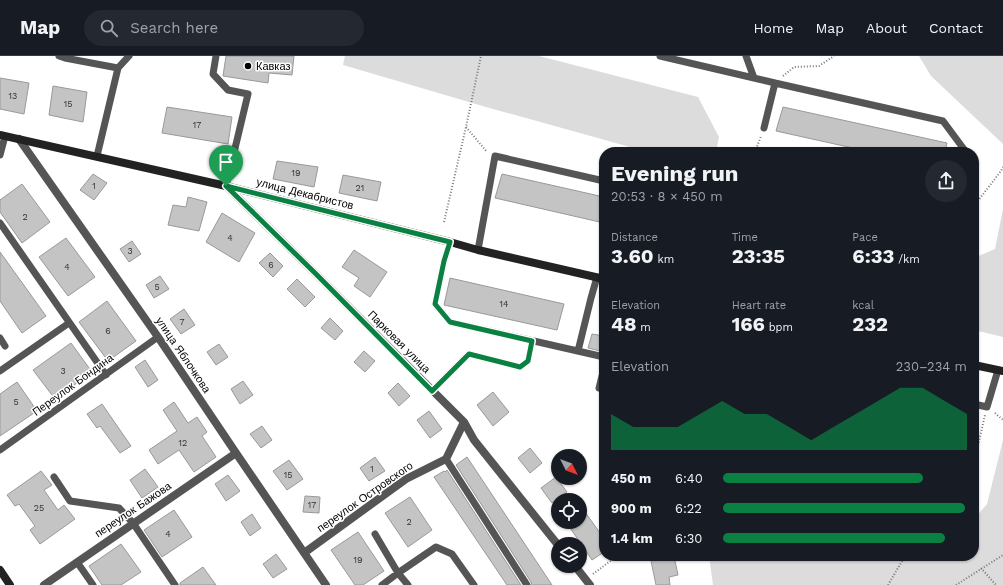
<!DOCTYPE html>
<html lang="en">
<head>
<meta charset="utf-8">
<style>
	:root { --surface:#171b24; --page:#242831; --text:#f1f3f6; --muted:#9ea1a6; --line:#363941; --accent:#0b8043 }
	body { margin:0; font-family:"Work Sans",sans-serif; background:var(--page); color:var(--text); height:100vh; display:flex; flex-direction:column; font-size:15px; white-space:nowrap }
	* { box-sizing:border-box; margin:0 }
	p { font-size:13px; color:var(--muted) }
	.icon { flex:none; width:22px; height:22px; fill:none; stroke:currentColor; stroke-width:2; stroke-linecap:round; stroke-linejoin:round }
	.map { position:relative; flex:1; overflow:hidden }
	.side { position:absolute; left:599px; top:91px; width:380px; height:414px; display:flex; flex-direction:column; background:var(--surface); border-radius:16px; box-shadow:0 1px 3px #0004 }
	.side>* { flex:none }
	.needle { width:26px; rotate:132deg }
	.controls { position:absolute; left:551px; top:393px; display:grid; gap:8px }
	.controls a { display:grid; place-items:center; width:36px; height:36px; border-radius:50%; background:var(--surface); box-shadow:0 1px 3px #0004; font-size:20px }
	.pin { position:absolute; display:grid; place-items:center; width:34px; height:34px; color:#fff; margin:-41px -17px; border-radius:50% 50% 50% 0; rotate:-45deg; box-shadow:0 0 4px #0007 }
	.pin .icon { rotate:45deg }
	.round { display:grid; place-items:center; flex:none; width:42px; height:42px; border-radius:21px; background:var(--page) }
	.summary { display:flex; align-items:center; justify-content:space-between; height:68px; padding:0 12px }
	h1 { font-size:22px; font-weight:700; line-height:30px }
	.stats { display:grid; grid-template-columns:repeat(3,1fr); gap:6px; height:68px; padding:4px 12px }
	.stats div { display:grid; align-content:center }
	.stats b { font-size:20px; font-weight:700 }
	.stats small { font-size:11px; font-weight:400 }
	.stats p { font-size:11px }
	.chart { height:112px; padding:8px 12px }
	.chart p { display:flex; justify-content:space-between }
	.chart svg { width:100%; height:72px; margin-top:4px; fill:var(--accent); opacity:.7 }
	ul { padding:0 12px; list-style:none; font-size:13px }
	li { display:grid; grid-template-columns:64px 48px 1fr; align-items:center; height:30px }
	li i { height:10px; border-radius:5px; background:var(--accent) }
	header { display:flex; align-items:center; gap:24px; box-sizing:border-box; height:56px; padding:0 20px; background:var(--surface); border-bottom:1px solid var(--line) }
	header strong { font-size:19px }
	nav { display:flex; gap:22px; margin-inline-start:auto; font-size:14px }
	.search { width:280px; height:36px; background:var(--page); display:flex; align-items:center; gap:10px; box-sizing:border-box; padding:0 14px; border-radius:22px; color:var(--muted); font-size:15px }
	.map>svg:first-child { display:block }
	.green { fill:#dcdcdc }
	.building { fill:#c4c4c4; stroke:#999 }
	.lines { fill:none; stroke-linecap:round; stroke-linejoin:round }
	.path { stroke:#777; stroke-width:2; stroke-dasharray:1 2; stroke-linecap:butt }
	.lane { stroke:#555; stroke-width:7 }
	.street { stroke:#555; stroke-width:8 }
	.secondary { stroke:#222; stroke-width:8 }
	.route-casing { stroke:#fff; stroke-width:8 }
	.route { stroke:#0b8043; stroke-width:5 }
	.poi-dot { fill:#000; stroke:#fff; stroke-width:1.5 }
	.labels { text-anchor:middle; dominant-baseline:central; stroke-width:3; stroke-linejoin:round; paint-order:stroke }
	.number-label { font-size:9px; fill:#313131 }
	.poi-label { font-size:11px; fill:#000; stroke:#fff; text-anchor:start }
	.street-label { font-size:11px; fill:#000; stroke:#fff }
</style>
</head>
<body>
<header>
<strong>Map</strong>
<div class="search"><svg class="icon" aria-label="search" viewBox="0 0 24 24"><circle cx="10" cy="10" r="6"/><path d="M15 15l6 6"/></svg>Search here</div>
<nav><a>Home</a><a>Map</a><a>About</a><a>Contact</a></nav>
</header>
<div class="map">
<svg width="1003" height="529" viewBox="0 0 1003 529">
	<rect width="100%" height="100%" fill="#fff"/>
	<path class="green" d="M345 0H539L698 41 719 81 716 96H648L486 51 343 9Z
		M919 0H1003V88L931 20Z
		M1003 153V281L974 274V202L995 193Z
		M1003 384V529H713L709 500H974V463L987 448Z"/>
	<path class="building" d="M226 0H294L292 19 269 17 268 27 223 20Z
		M0 22 29 27 24 58 0 53Z
		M53 30 87 36 83 66 49 59Z
		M167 51 232 61 228 88 162 77Z
		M783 51 947 87 945 96H871L776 75Z
		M277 105 318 111 314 131 273 123Z
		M93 118 107 127 94 144 80 134Z
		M502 118 604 141V167L495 142Z
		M343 119 381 126 377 145 339 137Z
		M22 128 50 166 22 187 0 156V144Z
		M188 141 207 146 199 175 168 169 173 149 186 151Z
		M222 157 255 177 239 206 206 186Z
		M66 182 95 221 68 240 39 201Z
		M132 185 141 198 129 206 120 193Z
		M354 194 387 216 370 241 354 230 359 222 342 211Z
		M0 196 46 260 22 277 0 245Z
		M270 197 283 210 273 221 259 207Z
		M160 220 169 233 154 242 146 229Z
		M450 222 564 248 557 274 444 249Z
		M297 223 315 241 305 251 287 233Z
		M107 245 136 285 108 305 79 266Z
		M184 253 195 269 181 278 170 263Z
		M330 262 343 275 335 284 321 272Z
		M592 278 604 280V296L588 292Z
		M71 287 92 316 55 343 33 314Z
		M219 288 228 301 216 309 207 296Z
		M364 295 375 305 365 316 354 306Z
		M145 304 158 324 148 331 135 311Z
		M243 325 253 339 240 348 231 333Z
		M17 326 37 355 0 380V338Z
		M398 327 410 340 399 350 388 337Z
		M493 336 509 356 493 370 477 349Z
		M174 346 188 367 197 361 207 376 202 380 216 401 194 416 179 394 158 408 149 394 177 375 163 354Z
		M102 348 131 390 120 397 100 370 97 372 87 358Z
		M429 355 442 373 430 382 417 364Z
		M262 370 272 384 261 392 250 378Z
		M530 392 542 407 530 417 518 402Z
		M375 401 385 415 369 425 360 412Z
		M467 401 552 529H532L531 526 456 409Z
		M289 404 303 423 287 434 273 415Z
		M145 413 158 431 142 442 130 424Z
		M447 414 521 529H507L434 421 444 415 445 416Z
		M41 415 52 429 44 434 58 454 64 449 75 463 40 488 30 474 35 470 19 448 15 450 7 439Z
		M228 419 240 435 226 445 215 428Z
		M556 421 567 436 552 447 541 432Z
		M305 440 320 441 319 457 303 456Z
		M410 441 432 474 408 491 385 457Z
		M580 449 600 477 604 475V496L592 504 566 466H580Z
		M174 454 192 481 162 501 144 474Z
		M252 458 261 472 250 480 241 466Z
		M358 476 384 515 363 529H355L331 494Z
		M121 488 141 516 121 529H102L89 510Z
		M276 498 287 513 273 522 263 508Z
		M650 500H674L678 519 669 521 670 529H656Z
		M203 511 216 529H180V527Z"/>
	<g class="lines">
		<path class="path" d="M783 20 794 11 819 10 834 0
			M466 71 487 96
			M755 96 761 80
			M974 150 1001 115 1003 111
			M444 166 466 71 481 0
			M527 306 531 293
			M995 357 1003 364
			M974 407 985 359
			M981 512 996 529
			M593 518 617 500
			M888 529 905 500
			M956 529 1003 499"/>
		<path class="lane" d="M59 0 65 2 118 12
			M216 0 213 18 228 34 248 38 226 130
			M660 0 775 27
			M746 0 754 22
			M764 72 775 27 943 65 966 96
			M0 99 5 80
			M97 100 118 12 129 0
			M0 167 106 319
			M450 186 444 205 435 248 450 266 604 301
			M478 194 495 100 604 125
			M0 282 5 290
			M578 295 591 242 597 221
			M604 312 599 332 604 333
			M0 315 69 267
			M432 335 469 298 520 311
			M974 348 987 351 998 314
			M0 394 158 281
			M446 403 527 529
			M54 421 70 445 119 452 133 467 175 529
			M375 478 398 517 408 529
			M77 506 93 529
			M382 529 398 517 436 491 452 498 474 529"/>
		<path class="street" d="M19 83 158 281 236 397 326 529
			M226 130 316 218 464 366 474 384 558 489
			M304 497 406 423 446 403 464 366
			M575 510 590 529
			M44 529 236 397"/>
		<path class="secondary" d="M0 79 226 130 450 186 478 194 604 223
			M974 309 1003 315
			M0 514 10 529"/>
	</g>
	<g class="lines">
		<g class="route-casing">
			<path id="route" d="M226 130 450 186 444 205 435 248 450 266 532 285 528 305 520 311 469 298 432 335 316 218Z"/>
		</g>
		<use href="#route" class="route"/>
	</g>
	<circle class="poi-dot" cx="248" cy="10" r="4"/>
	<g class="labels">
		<g class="number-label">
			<text x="13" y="40">13</text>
			<text x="68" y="48">15</text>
			<text x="197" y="69">17</text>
			<text x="296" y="117">19</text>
			<text x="94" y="130">1</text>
			<text x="360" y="132">21</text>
			<text x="25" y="161">2</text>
			<text x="230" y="182">4</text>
			<text x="130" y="195">3</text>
			<text x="271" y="209">6</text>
			<text x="67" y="211">4</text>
			<text x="157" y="231">5</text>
			<text x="504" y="248">14</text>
			<text x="182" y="266">7</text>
			<text x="108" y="275">6</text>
			<text x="63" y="315">3</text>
			<text x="16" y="346">5</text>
			<text x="183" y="387">12</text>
			<text x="372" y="413">1</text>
			<text x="288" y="419">15</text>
			<text x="312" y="449">17</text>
			<text x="39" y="452">25</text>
			<text x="409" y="466">2</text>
			<text x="168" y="478">4</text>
			<text x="358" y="504">19</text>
		</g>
		<g class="poi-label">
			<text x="256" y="10">Кавказ</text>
		</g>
		<g class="street-label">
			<text transform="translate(305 138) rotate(14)">улица Декабристов</text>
			<text transform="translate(399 286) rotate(45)">Парковая улица</text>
			<text transform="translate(183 299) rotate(56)">улица Яблочкова</text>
			<text transform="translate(73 329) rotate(-36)">Переулок Бондина</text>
			<text transform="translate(365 441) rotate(-35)">переулок Островского</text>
			<text transform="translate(133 454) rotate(-34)">переулок Бажова</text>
		</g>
	</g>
</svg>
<div class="controls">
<a><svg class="needle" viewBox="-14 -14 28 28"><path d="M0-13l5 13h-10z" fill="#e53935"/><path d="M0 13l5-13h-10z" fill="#9ea1a6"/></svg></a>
<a><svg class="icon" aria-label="locate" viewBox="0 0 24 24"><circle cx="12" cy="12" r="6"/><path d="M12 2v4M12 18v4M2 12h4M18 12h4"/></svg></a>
<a><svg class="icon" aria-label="layers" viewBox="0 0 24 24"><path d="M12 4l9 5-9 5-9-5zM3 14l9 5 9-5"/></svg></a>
</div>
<div class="pin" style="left:226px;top:130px;background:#1e9e55"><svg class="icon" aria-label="arrive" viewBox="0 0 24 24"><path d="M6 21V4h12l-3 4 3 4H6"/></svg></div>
<section class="side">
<div class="summary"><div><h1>Evening run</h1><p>20:53 · 8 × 450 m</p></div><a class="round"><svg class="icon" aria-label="share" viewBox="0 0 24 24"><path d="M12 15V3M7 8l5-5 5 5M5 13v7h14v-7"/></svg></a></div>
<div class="stats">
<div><p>Distance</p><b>3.60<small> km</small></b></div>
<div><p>Time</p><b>23:35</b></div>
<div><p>Pace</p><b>6:33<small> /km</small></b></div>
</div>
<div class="stats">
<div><p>Elevation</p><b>48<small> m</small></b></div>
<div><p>Heart rate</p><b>166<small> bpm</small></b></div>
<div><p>kcal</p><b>232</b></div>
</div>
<div class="chart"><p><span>Elevation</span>230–234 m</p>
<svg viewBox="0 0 160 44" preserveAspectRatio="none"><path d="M0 44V22L10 30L20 30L30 30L40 22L50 14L60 22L70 22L80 30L90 38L100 30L110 22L120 14L130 6L140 6L150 14L160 22V44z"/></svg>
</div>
<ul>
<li><b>450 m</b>6:40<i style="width:82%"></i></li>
<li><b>900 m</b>6:22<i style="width:99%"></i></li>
<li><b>1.4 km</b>6:30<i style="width:91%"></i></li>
</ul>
</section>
</div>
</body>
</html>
